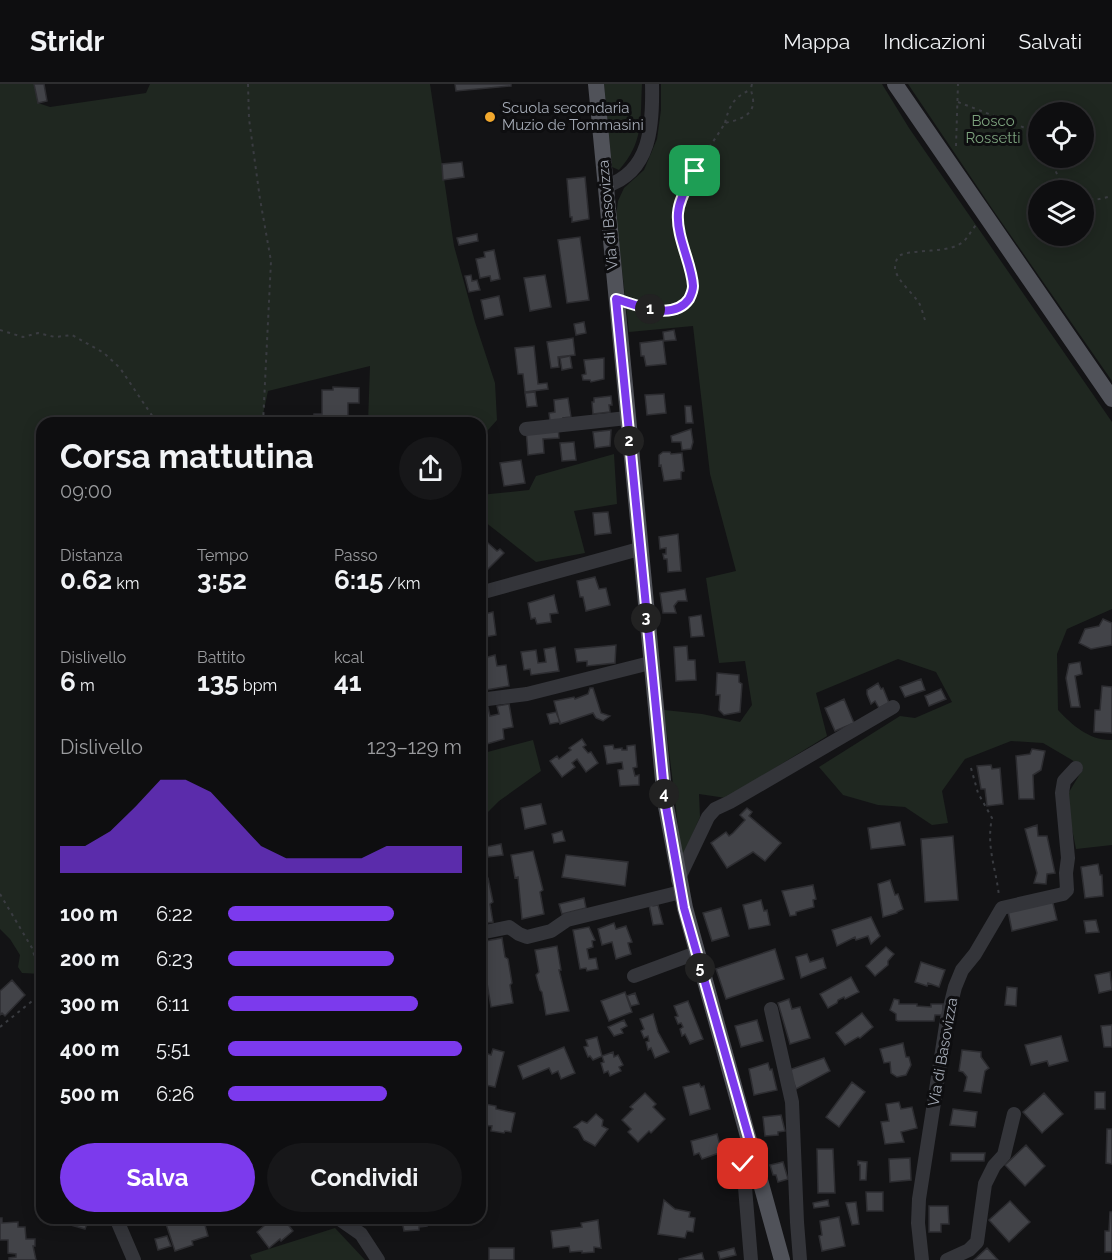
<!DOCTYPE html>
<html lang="it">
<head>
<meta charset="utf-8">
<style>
	:root { --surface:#0e0e10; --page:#171719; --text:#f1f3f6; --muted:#9b9c9f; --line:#2e2e30; --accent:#7c3aed }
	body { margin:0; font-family:Raleway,sans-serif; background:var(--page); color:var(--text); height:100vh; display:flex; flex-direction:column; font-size:22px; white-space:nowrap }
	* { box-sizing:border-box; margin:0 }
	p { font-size:20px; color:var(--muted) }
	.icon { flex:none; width:33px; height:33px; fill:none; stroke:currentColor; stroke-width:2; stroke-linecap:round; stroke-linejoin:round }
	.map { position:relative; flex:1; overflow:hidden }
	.details { position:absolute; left:36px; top:333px; width:450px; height:807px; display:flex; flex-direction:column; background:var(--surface); border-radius:18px; box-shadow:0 3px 15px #0003,0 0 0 2px var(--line) }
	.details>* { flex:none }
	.buttons { position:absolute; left:1028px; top:18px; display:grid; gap:12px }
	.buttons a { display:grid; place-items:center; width:66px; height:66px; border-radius:50%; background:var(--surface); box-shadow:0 3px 15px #0003,0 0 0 2px var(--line); font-size:30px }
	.pin { position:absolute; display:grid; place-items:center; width:51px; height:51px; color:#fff; margin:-26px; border-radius:12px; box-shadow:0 3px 9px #0006 }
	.km { position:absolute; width:30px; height:30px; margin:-15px; border-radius:50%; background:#222; color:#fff; font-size:16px; line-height:30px; text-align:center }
	.round { display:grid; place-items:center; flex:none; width:63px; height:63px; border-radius:32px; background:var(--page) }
	.head { display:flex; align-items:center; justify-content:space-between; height:102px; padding:0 24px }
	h1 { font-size:33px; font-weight:700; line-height:45px }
	.metrics { display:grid; grid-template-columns:repeat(3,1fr); gap:9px; height:102px; padding:6px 24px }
	.metrics div { display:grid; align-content:center }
	.metrics b { font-size:26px; font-weight:700 }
	.metrics small { font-size:16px; font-weight:400 }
	.metrics p { font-size:16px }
	.chart { height:168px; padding:12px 24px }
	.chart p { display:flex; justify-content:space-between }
	.chart svg { width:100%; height:108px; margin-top:6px; fill:var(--accent); opacity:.7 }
	.button { display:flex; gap:12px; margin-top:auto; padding:12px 24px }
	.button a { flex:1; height:69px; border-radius:36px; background:var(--accent); color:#fff; font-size:24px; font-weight:700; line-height:69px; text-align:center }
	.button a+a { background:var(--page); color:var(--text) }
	ul { padding:0 24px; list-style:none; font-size:20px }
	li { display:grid; grid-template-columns:96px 72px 1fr; align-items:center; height:45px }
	li i { height:15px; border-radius:8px; background:var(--accent) }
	header { display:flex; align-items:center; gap:36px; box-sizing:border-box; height:84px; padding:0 30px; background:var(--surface); border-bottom:2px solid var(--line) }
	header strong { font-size:28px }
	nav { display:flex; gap:33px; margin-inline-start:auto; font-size:21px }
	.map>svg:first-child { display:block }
	.green { fill:#1f2720; fill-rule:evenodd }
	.building { fill:#424348; stroke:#2d2d31; stroke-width:1.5 }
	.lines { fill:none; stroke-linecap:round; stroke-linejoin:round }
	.path { stroke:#3a3c41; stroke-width:2; stroke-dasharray:3 4.5; stroke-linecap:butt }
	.minor { stroke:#34353a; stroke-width:14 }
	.major { stroke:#505259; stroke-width:16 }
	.route-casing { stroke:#fff; stroke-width:12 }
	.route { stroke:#7c3aed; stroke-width:8 }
	.poi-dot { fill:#f2a82d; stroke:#0e0e10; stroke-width:2 }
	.labels { text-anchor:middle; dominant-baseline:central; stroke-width:6; stroke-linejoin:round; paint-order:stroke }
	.poi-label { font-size:15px; fill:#a4aab5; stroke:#0e0e10; text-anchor:start }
	.park-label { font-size:15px; fill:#7ba07c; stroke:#0e0e10 }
	.street-label { font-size:15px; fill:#a4aab5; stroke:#0e0e10 }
</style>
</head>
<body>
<header>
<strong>Stridr</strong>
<nav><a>Mappa</a><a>Indicazioni</a><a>Salvati</a></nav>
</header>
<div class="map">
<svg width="1112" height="1176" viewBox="0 0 1112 1176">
	<rect width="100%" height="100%" fill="#131315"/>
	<path class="green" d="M0 0H34L38 19 50 23 146 9 150 0H430L454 162 475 238 495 299 497 336 480 355V339H368L370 282 268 307 261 339H42V890L22 889 18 883 20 871 10 855 0 845Z
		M604 0H642C640 36 644 58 619 86L612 83Z
		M661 0H882L909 44 1112 338V525L1067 545 1057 570 1058 626C1072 641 1090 657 1112 656V761L1076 765 1069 730V708L1083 685 1072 676 1043 659 1011 657 965 675 942 707 948 739 932 741 905 723 878 721 843 711 819 683 900 632 915 634 952 618 936 588 898 575 816 609 827 652 726 714 699 710 700 733 682 774 664 626 702 630 740 638 752 621 745 577 719 579 706 494 736 487 710 390 693 242 629 248 616 132 618 117 624 104 644 86 657 55 661 26Z
		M908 0H1112V297L993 126ZM1038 28H1083V74H1038ZM1038 106H1083V152H1038Z
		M614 370 617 420 574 427 585 469 536 478 480 434V411L529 406 536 392Z
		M533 656 541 687 499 717 480 736V670Z
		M335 1144 365 1176H252L250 1171Z"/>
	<path class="building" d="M34 0H44L47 17 38 19Z
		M455 0H511V2L456 7Z
		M462 78 464 93 443 96 442 80Z
		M585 93 589 135 572 138V133H570L567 95Z
		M477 150 478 157 459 161 457 154Z
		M580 153 589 216 567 219 558 156Z
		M494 166 500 195 491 197 490 192 480 194 476 175 485 173 484 168Z
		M471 191 472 197 477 196 480 206 469 208 465 192Z
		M545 191 551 223 530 227 524 194Z
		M499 212 503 231 485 235 481 216Z
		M584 238 586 249 576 251 574 240Z
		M674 246 676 256 664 257 663 248Z
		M573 254 575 271 558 273 559 283 551 284 547 258Z
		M663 256 666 280 646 282 644 272H641L640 259Z
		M534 262 538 300 547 299 548 305 525 308 523 290H518L515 264Z
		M570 272 572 284 562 286 560 274Z
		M604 274V295L591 298 590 296H583L582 291 586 290 584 276Z
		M333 303 359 304V319H348V339H313L314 330H322V306H333Z
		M535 308 537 322 527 323 525 309Z
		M664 310 666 329 647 331 645 311Z
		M611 312 612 321H609L610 328 593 330 592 318H594V314Z
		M568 314 571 333 563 334 564 337H550L549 329 555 328 554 316Z
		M685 322H691L693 339H686Z
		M558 343 559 354 543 355 544 369 528 371 526 345Z
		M691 345 693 358 691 365 682 366 681 358H672L671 352Z
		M611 346 610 362 595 364 593 348Z
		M574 358 576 376 562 377 560 359Z
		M663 368H670L671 370 682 369 684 387 681 388V395L664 397 661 381 659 382V371Z
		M521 376 525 399 504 402 500 379Z
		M486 385 487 407 480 408V386Z
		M608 428 611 449 595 451 593 429Z
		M678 450 681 487 668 488 667 475H664L663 470H666V464L660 465 659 453Z
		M488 459 497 467 500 465 504 469 483 490 480 488V463L483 464Z
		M595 493 599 505 606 504 610 521 586 527 583 513H580L577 497Z
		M685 505 687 517H678L674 522 676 529H663L660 509Z
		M554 511 558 529 550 530 551 538 537 540 535 534 531 535 528 519Z
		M493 528 496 551 480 554V531Z
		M701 531 704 552 691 553 689 533Z
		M1103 535 1112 539V561L1091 565 1079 559 1085 545 1099 542Z
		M616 561 615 579 587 582V577L577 578 575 565Z
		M687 562 688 576H695L696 596 676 597 674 563Z
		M555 563 559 587 531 591 530 585 524 586 521 568 536 566 538 579 546 578 544 565Z
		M495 571 497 582 506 581 509 602 480 607V582L485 581 484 574Z
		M1080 578 1082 590 1075 592 1080 623H1071L1066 594 1069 580Z
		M717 589 739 591V598L742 600 740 628 724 631 719 626 720 611H716Z
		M921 595 925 606 905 613 900 603Z
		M878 599 881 605 883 604 889 619 879 624 875 617 871 620 867 610V606Z
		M1102 602 1112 603V649L1094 648 1095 626H1100Z
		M590 604H593L601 629 610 632 603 637 596 634 593 629 560 640 554 617 574 613 575 615 588 610Z
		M941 605 946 615 929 622 925 612Z
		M844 615 854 639 835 647 825 624Z
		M509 620 513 643 503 645 504 655 480 662V625L488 623 490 632 499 630 497 622Z
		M556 628 560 638 550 640 547 630Z
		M582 655 586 661 583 663 588 669 591 668 598 679 586 688 577 675 572 679 575 683 562 693 550 677 557 672 559 675 571 666 569 664Z
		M613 661 614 665 622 664V666H627V662L635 661 637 683 633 684 635 692 639 691V701L620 702 618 686 623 685 622 678 607 680 604 662Z
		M1032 665 1045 667 1041 686 1033 691 1034 715H1019L1016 672 1030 670Z
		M991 681 992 685 1000 684 1003 720 987 722 985 705H981L977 682Z
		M541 720 546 740 525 745 521 724Z
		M747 724 752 728 749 732 781 759 765 777 753 768 727 784 711 759 726 748 729 752 733 749 745 736 740 731Z
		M900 738 905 761 871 765 868 744Z
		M1037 741 1038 752H1047L1055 789 1047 790 1046 800 1034 799 1037 789 1025 745Z
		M562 747 565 757 554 759 552 750Z
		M953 752 958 816 925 818 921 755Z
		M501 760 503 771 488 773 486 763Z
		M533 767 543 806 540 808 544 830 522 835 518 793 515 794 511 771Z
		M566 771 628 778 625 802 562 793Z
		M480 774H482L485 791 488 794 493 818 490 820 493 838 480 840Z
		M1098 780 1100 791H1102L1103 812 1085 814 1081 783Z
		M890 796 895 811 898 810 903 825 897 828V829L883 833 878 800Z
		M813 801 816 815 813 816 814 823 796 828V831L790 832 782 807Z
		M584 814 586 824 562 830 559 820Z
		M1052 815 1057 836 1012 847 1008 827Z
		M761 816 764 827 767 826 770 841 749 845 743 821Z
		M652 820 653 822 658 821 663 840 653 841 649 821Z
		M721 824 729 852 712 857 703 829Z
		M871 833 880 852 871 860 868 852 856 856 855 853 837 862 832 846Z
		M1096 836 1099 848 1086 849 1084 837Z
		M614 839 616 845 626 842 632 858 628 859 631 870 616 875 612 858 602 861 598 845Z
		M589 843 595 856 592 857 593 863 587 865 589 875 596 874 598 885 587 887 586 884 580 885 573 846Z
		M502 854 505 873 508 875 512 899 510 901 513 919 491 923 480 858Z
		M557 862 561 886H559L569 927 546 931 542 908 540 906 536 891 539 888 535 866Z
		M886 863 894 870 888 877V881L875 892 866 882Z
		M775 865 784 895 726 915 716 885Z
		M807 870 810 878 823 874 826 884 801 894 796 873Z
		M921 878 945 886 939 903 928 899 927 902 915 898Z
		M1110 888 1112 906 1099 909 1095 891Z
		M851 893 859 908 845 915 844 913 838 916 837 919 828 924 820 910Z
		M12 896 25 911 5 932 2 929 0 931V907Z
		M1007 903 1017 904 1016 922 1005 921Z
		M625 908 632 928 609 937 601 917Z
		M635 909 639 920 631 922 627 912Z
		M789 915 792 925 800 923 810 954 790 960 778 919Z
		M894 915 899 916V920H917V922L931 923V920H943V931H935L934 937H898L896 936V930L890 926Z
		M688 917 703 955 690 960 685 950 682 952 680 945 683 943 681 939 678 940 675 933 678 932 674 922Z
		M862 929 873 943 860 954 858 953 845 961 836 949Z
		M653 930 658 948 669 968 655 974 651 964 648 966 646 958 649 957 648 952 644 954 641 947 644 945 640 935Z
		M624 936 627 942 621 945 623 949 614 952 608 943Z
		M757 936 763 957 741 963 735 942Z
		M1112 941V963H1104L1101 942Z
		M1061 952 1068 977 1049 982 1047 977 1031 981 1025 961Z
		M597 953 602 972 593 976 590 972 588 973 584 963 588 962 586 956Z
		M903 959 906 973H909L911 981 906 991 897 993 891 989 890 978 884 979 880 965Z
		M564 963 575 989 561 995 558 987 552 990 549 984 523 995 518 982Z
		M493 965 504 968 495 1003 481 1000 483 989 480 988V967L491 971Z
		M962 966 981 968V973L989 984 985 987 981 1009 964 1007 967 993 963 988 959 987Z
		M613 968 614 973 618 971 623 981 619 983 621 987 610 992 608 987 604 989 601 979 604 978 602 972Z
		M824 974 830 987 796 1005 789 986Z
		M768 979 770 986 772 985 777 1006 754 1011 749 985Z
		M852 998 865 1008 839 1043 826 1033Z
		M699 999 701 1003 704 1002 710 1025 690 1031 683 1003Z
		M1095 1008H1105V1025H1095Z
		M645 1009 656 1020 653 1023 665 1035 651 1049 649 1047 638 1058 628 1048 631 1045 622 1036 633 1025 630 1023Z
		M1044 1009 1063 1030 1042 1049 1023 1028Z
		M899 1018 901 1025 912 1023 917 1044 901 1048 904 1058 885 1060 881 1038 889 1037 886 1020Z
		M480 1019 496 1022V1025L515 1029 511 1048 505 1047 504 1049 491 1047 492 1042 480 1041Z
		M953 1025 977 1028 975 1043 950 1041Z
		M596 1030 603 1036 602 1042 608 1045 595 1062 584 1056 578 1045 574 1043 582 1037 587 1039Z
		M781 1031 785 1047 778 1048V1051L765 1052 763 1033Z
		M1107 1045H1112V1080L1106 1079Z
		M717 1050 722 1068 702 1075 699 1069 694 1071 691 1057Z
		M1026 1061 1045 1082 1025 1102 1005 1081Z
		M817 1065H833L835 1109H818Z
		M951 1069H985L984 1077H951Z
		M910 1074 911 1096 890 1098 889 1075Z
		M858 1077 867 1078 866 1096H860V1081H858Z
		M783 1078 788 1095 778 1098 776 1091H773L770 1081Z
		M866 1108H883V1127H867Z
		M664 1116 675 1125 690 1128 689 1133 695 1134 693 1148 687 1147 685 1154 658 1150Z
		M828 1116 829 1122 814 1124 813 1119Z
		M1010 1117 1030 1138 1009 1158 989 1136Z
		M856 1118 859 1140 852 1141 846 1119Z
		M929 1122H948L949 1140H941V1148H929Z
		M1110 1128H1112V1168H1105V1147H1109Z
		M839 1133 845 1162 822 1167 819 1152 822 1151 820 1137Z
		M0 1134H2V1139L18 1138V1143H25L26 1155H35V1162H33L36 1176H9V1174L16 1173V1170L8 1169V1156H0Z
		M61 1134H89L85 1145 67 1140 68 1136Z
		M126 1134H152V1135L128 1141Z
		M184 1134H186L188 1138 203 1134 208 1152 192 1157 193 1161 175 1167 166 1140Z
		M273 1134H283L293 1147 281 1157 280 1155 269 1164 257 1148Z
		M404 1134H426L427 1142 419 1143V1146L404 1147 402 1137 405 1136Z
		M598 1136 601 1164 594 1163V1168L582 1169V1167L570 1168 569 1162 553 1164 551 1147 582 1143 581 1139Z
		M167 1152 171 1162 158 1166 155 1155Z
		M489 1164H514V1176H489Z
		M734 1164 736 1171 720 1175 718 1168Z
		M987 1164 998 1176H974Z
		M702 1169 704 1176H679V1175Z"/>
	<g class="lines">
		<path class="path" d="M248 0 249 35 260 115 271 177 263 339
			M958 18 1038 49
			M725 39C729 22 734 13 750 6
			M956 62 958 0
			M1049 74 1065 106
			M1083 113 1095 116 1112 112
			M630 219C647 224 673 234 687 218 702 199 675 153 678 128 682 99 710 64 725 39 738 36 755 32 753 15 752 8 750 7 752 0
			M925 236C923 231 922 224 919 219 912 208 898 198 895 185 895 181 896 175 899 172 910 165 943 169 958 161 967 157 970 148 976 141
			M0 246 23 253 38 249 55 253 72 251 104 269 120 284 157 339
			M971 684 978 709 992 734C986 763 996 784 999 812
			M0 810 32 864 41 893
			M0 943 42 909"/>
		<path class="minor" d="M606 102C651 88 653 41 652 0
			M526 345 627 334
			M480 509 639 465
			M480 616 527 610 650 579
			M678 796 708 733 715 725 730 718 893 623
			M480 849 509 843 519 850 527 853 551 847 567 836 681 808
			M634 892 696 869
			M771 925 792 1018 797 1138 800 1176
			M116 1134 134 1176
			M338 1134 361 1150 378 1176
			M751 1176 743 1079 753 1068
			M922 1176 918 1139 919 1115 947 935 955 903 962 886 975 870 1002 824 1063 810 1067 806 1066 789 1068 774 1062 709 1064 697 1076 684
			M947 1176 969 1166 977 1158 985 1100 994 1082 1004 1071 1014 1030"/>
		<path class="major" d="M596 0 665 717 685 824 782 1176
			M895 0 1112 315"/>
	</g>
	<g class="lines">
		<g class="route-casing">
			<path id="route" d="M695 87C689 100 679 114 678 129 676 153 692 180 693 202 693 207 691 211 689 215 673 238 637 221 616 215L665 717 684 824 753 1068 743 1080"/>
		</g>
		<use href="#route" class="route"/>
	</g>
	<circle class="poi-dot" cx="490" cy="33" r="6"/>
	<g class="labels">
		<g class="poi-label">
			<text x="502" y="24">Scuola secondaria<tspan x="502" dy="17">Muzio de Tommasini</tspan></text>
		</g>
		<g class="park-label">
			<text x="993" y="37">Bosco<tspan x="993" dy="17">Rossetti</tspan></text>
		</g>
		<g class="street-label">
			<text transform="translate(608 131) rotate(-95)">Via di Basovizza</text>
			<text transform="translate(943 968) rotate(-80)">Via di Basovizza</text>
		</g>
	</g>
</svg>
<div class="buttons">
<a><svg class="icon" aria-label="locate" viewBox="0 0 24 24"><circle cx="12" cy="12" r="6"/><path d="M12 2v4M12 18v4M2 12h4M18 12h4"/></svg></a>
<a><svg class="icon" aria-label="layers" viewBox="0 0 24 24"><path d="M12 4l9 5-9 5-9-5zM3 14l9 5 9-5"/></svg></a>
</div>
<div class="pin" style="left:695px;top:87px;background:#1e9e55"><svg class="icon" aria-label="arrive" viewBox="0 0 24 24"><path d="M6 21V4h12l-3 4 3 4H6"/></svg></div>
<div class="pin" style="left:743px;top:1080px;background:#d93025"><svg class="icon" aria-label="check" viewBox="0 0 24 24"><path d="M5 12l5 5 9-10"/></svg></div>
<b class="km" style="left:650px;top:225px">1</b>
<b class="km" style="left:629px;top:357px">2</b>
<b class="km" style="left:646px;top:534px">3</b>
<b class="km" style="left:664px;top:710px">4</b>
<b class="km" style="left:700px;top:884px">5</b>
<section class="details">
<div class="head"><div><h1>Corsa mattutina</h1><p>09:00</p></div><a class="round"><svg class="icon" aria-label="share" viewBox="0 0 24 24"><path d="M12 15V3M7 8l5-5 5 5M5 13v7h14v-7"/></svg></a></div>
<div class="metrics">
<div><p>Distanza</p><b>0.62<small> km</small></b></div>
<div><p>Tempo</p><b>3:52</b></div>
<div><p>Passo</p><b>6:15<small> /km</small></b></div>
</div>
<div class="metrics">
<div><p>Dislivello</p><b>6<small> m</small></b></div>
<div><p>Battito</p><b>135<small> bpm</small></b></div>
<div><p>kcal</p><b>41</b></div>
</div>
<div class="chart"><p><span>Dislivello</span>123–129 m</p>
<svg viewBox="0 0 160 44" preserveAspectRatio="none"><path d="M0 44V33L10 33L20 27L30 17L40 6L50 6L60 11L70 22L80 33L90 38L100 38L110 38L120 38L130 33L140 33L150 33L160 33V44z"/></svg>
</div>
<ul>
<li><b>100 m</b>6:22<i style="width:71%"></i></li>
<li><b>200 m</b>6:23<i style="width:71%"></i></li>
<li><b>300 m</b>6:11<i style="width:81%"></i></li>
<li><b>400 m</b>5:51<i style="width:100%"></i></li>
<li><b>500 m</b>6:26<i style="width:68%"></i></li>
</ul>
<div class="button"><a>Salva</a><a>Condividi</a></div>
</section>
</div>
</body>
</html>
